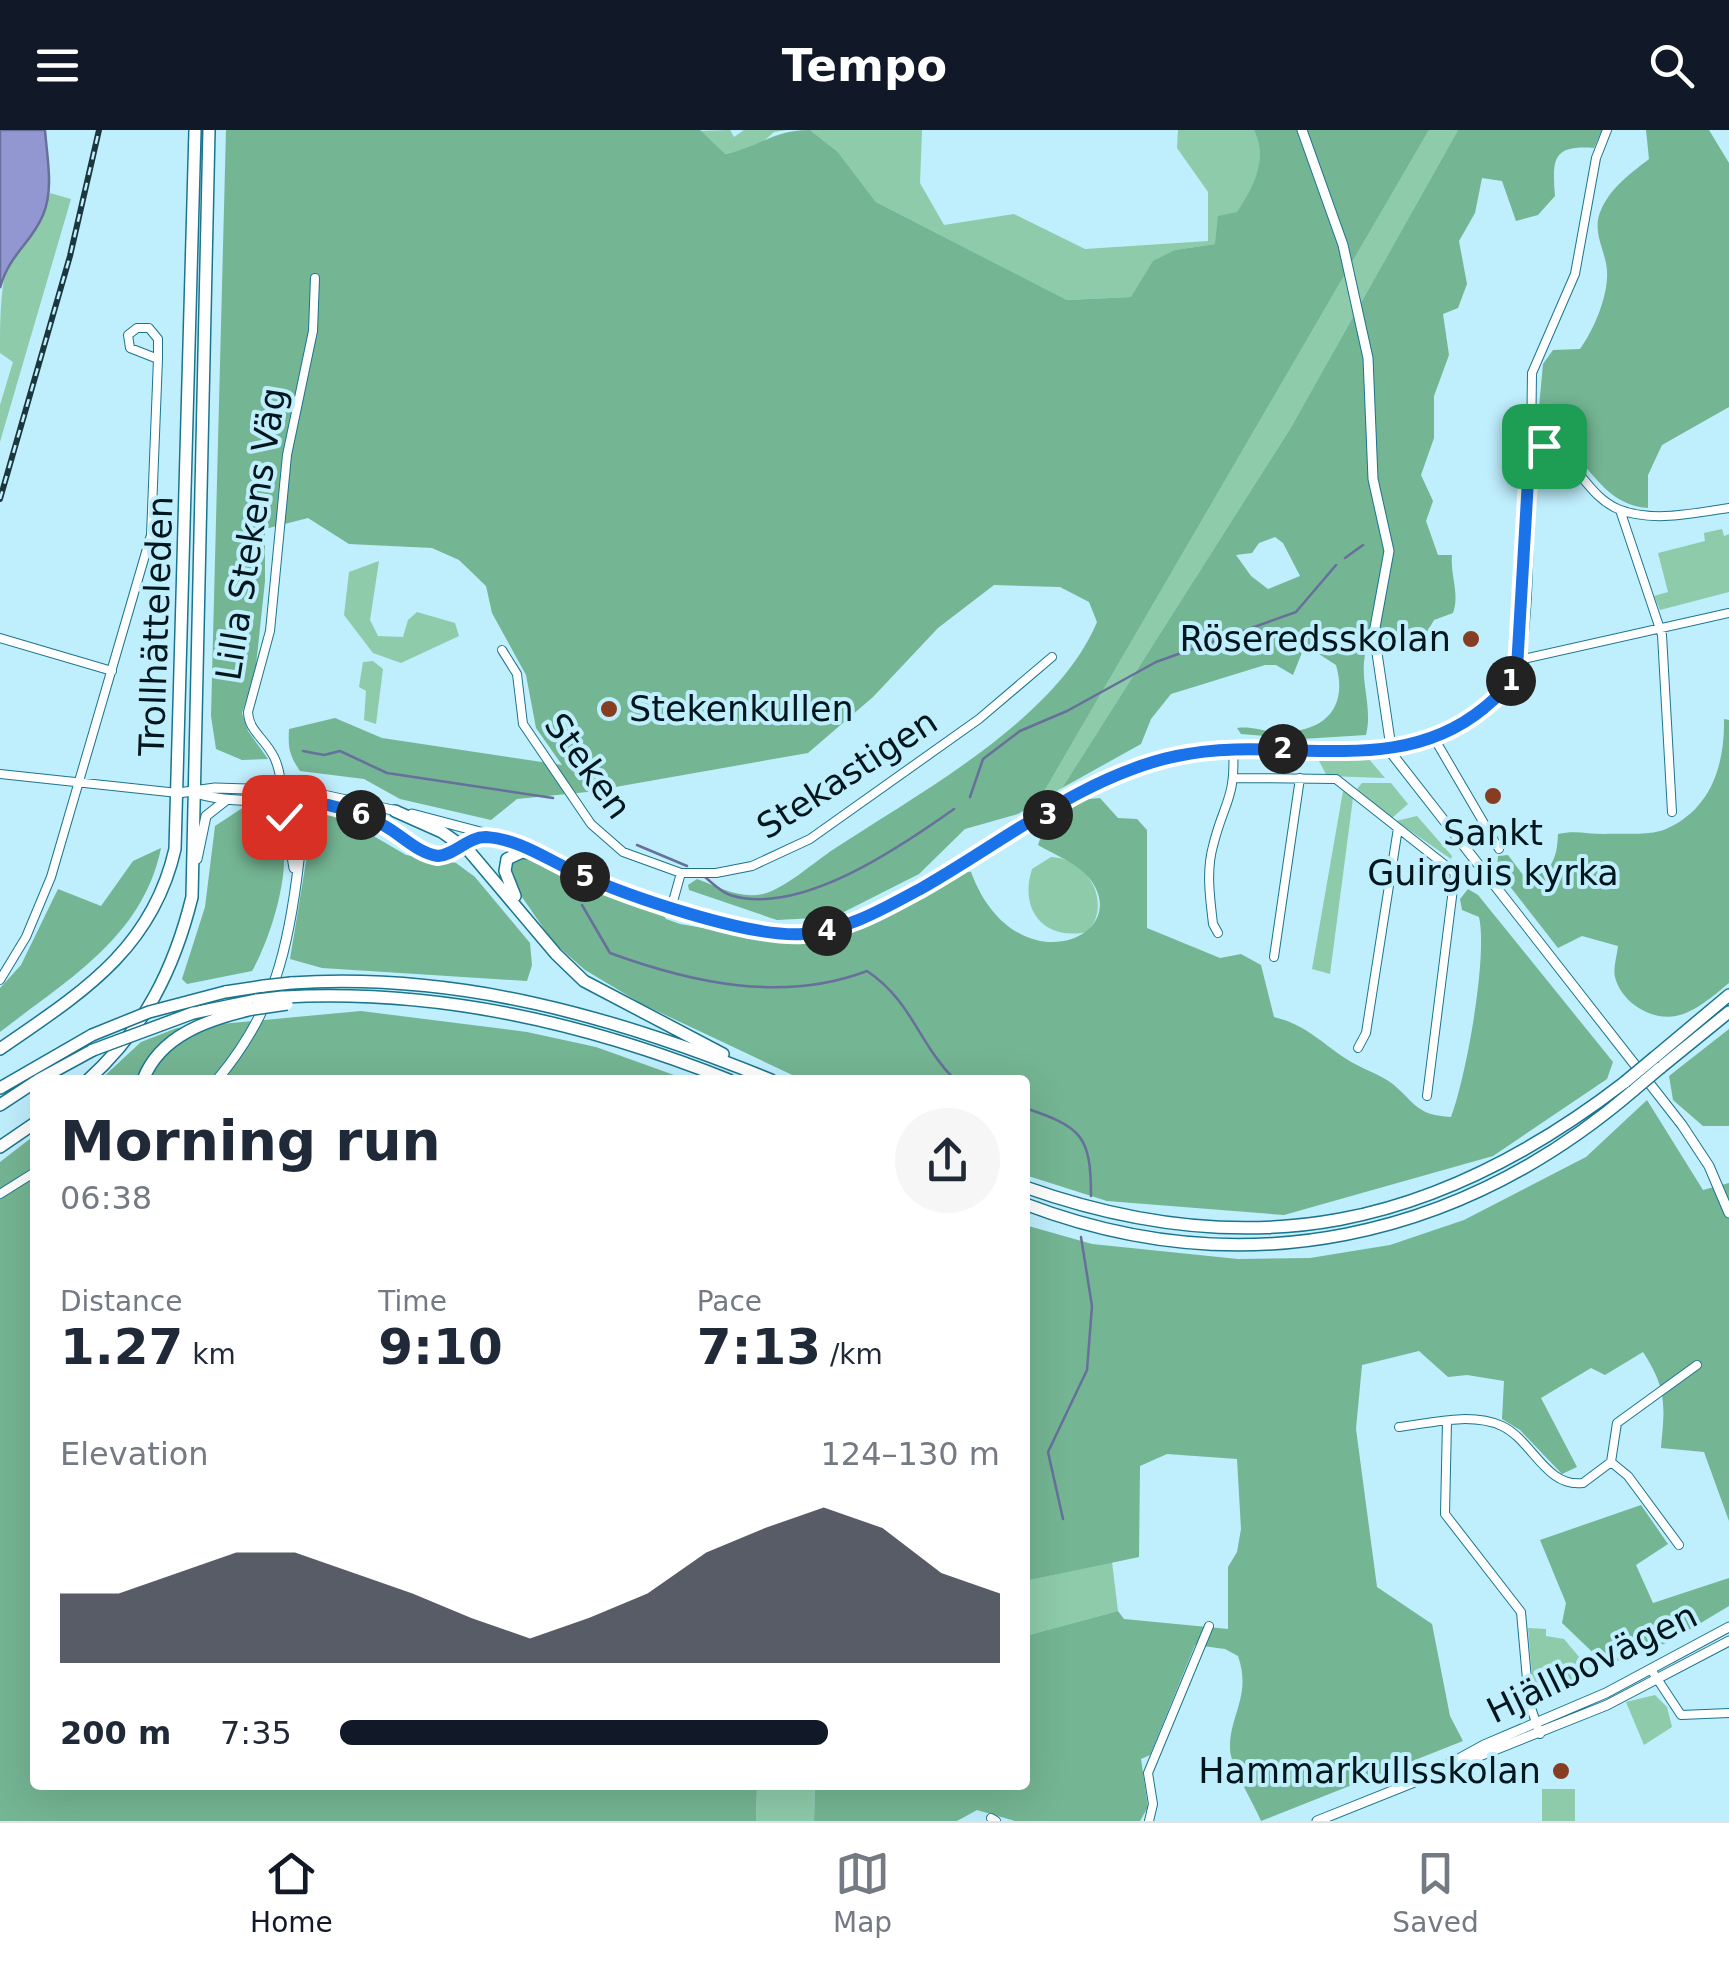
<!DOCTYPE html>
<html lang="en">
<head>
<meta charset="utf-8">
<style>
	:root { --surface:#fff; --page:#f6f6f7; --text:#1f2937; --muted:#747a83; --line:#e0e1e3; --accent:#111827 }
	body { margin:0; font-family:"DejaVu Sans",sans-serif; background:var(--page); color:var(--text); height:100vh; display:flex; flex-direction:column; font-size:38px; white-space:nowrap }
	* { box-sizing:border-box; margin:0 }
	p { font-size:32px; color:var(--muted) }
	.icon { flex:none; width:55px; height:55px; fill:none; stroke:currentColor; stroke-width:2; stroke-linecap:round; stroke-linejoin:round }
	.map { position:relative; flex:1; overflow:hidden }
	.panel { position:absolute; left:30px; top:945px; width:1000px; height:715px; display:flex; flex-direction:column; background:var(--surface); border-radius:10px; box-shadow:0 10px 40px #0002 }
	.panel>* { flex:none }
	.pin { position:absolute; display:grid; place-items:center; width:85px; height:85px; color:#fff; margin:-42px; border-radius:20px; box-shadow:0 5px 15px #0006 }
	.km { position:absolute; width:50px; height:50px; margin:-25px; border-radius:50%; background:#222; color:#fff; font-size:28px; line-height:50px; text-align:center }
	.round { display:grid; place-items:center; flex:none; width:105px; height:105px; border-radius:52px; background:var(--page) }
	.overview { display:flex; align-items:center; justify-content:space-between; height:170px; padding:0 30px }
	h1 { font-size:55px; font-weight:700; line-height:75px }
	.metrics { display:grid; grid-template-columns:repeat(3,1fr); gap:15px; height:170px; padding:10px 30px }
	.metrics div { display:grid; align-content:center }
	.metrics b { font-size:50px; font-weight:700 }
	.metrics small { font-size:28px; font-weight:400 }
	.metrics p { font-size:28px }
	.chart { height:280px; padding:20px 30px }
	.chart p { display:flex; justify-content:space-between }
	.chart svg { width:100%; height:180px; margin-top:10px; fill:var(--accent); opacity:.7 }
	ul { padding:0 30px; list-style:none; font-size:32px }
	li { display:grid; grid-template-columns:160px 120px 1fr; align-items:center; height:75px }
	li i { height:25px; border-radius:12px; background:var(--accent) }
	header { display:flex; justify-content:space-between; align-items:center; height:130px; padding:0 30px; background:var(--accent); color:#fff; font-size:45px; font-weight:700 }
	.menu { display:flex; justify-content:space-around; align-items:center; height:140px; border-top:2px solid var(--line); background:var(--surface); font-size:28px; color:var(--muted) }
	.menu a { display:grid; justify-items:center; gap:5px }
	.menu .active { color:var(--accent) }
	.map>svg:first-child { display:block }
	.green { fill:#8dcbaa }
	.forest { fill:#74b593; fill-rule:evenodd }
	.water { fill:#9397d1; stroke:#67709b; stroke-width:2.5 }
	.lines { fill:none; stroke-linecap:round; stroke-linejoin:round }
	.stream { stroke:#67709b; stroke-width:2.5 }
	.minor-casing { stroke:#1b758d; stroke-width:10 }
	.tertiary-casing { stroke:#1b758d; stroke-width:11 }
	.trunk-casing { stroke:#1b758d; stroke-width:14 }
	.minor { stroke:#fff; stroke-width:8 }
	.tertiary { stroke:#fff; stroke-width:9 }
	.trunk { stroke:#fff; stroke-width:11 }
	.rail-casing { stroke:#1c363e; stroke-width:6 }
	.rail { stroke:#bfeefd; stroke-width:2.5; stroke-dasharray:8; stroke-linecap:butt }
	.trunk-bridge-casing { stroke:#1b758d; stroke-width:14; stroke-linecap:butt }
	.trunk-bridge { stroke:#fff; stroke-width:11 }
	.route-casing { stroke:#fff; stroke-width:20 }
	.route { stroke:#1a73e8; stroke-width:12 }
	.poi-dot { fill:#863d22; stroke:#bfeefd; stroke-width:4 }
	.labels { text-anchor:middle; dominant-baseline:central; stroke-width:8; stroke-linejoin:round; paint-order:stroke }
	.street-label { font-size:35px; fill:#00161d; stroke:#bfeefd }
	.poi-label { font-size:35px; fill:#00161d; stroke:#bfeefd; text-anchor:end }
</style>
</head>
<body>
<header><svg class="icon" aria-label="menu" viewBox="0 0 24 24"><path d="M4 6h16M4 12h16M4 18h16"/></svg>Tempo<svg class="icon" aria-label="search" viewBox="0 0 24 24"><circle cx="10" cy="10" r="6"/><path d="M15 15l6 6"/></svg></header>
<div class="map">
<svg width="1729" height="1691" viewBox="0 0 1729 1691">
	<rect width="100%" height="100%" fill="#bfeefd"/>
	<path class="green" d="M730 0 734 7 744 0H786L774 2 756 18 724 24 699 1Z
		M810 0H922L920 53 944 95 1014 84 1085 119 1208 111V62L1177 18 1178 0H1254C1274 42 1238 81 1215 114L1175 120 1131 167 1067 170 876 72 838 22Z
		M1429 0H1458L1290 299 1062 658 1038 672Z
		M50 63 71 69 0 312V275L13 232 0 223C0 196 0 154 9 130 25 106 41 92 50 63Z
		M1722 399 1724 406 1729 404V462L1660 480 1654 466 1668 462 1658 423 1705 411 1704 403Z
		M379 431 370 490 378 506 403 507 408 490 417 482 455 493 459 506 401 533 373 523 344 485 349 442Z
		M373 531 383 539 376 594 364 590 366 561 359 557 363 532Z
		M1368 628 1385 648 1327 646 1319 631Z
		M1362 653H1391L1408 674 1392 688 1357 659Z
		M1343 661 1353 668 1330 844 1312 839Z
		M1417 686 1452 726 1451 729 1396 691Z
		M1051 727C1089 728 1113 775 1087 802 1043 811 1019 779 1032 739Z
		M1112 1432 1118 1481 1025 1506V1451Z
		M1528 1498 1546 1499V1506L1564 1509 1590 1540 1588 1548 1534 1570Z
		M1655 1565 1667 1577 1672 1597 1644 1615 1626 1572Z
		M757 1655H815L814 1691H756Z
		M1542 1659H1575V1691H1542Z"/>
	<path class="forest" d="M226 0H700L725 24C761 17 772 0 810 0L838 22 876 72 1067 170 1131 167 1153 131 1175 120 1215 114 1218 86 1237 82C1254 56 1268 30 1254 0H1429L1038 672 1018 684 965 699 919 744 834 787 777 790 689 760 688 755 697 749C718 757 739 769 763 764 786 758 814 732 834 719 919 663 1057 589 1097 492L1089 472 1060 457 994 455 938 498 873 567 808 623 587 662 517 669 491 690 400 669 364 649 300 641C289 625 288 617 289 599L335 588 382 608 562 635 536 598 526 545 492 483 486 456 459 430 432 418 349 414 308 388 265 399V451L255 545 242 583 248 601 268 629 242 630 216 619 211 586Z
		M1458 0H1602L1594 18C1553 15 1552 28 1555 66L1538 85 1516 91 1502 51 1482 48 1475 83 1459 111 1467 154 1458 178 1443 184 1449 225 1434 266V308L1421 345 1433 371 1426 391 1438 425H1452C1450 446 1460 463 1453 483L1434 490 1427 502 1369 513C1355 542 1374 574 1366 605L1302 609 1241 604 1237 598C1251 596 1262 601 1276 602 1322 604 1349 580 1336 535L1305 515 1293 545 1276 535H1265L1171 564 1151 589 1141 614 1062 658 1290 299ZM1275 407 1283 413 1300 446 1268 459 1251 446 1236 425 1252 423 1259 413Z
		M1646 0H1709L1729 33V277L1662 315 1648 345V378C1609 375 1597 346 1571 322 1561 313 1547 307 1537 299L1543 234 1553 220 1580 219C1593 201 1606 171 1607 148 1609 123 1590 104 1601 80 1611 57 1631 43 1649 29Z
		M1724 589 1729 590V853C1714 865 1696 882 1676 886 1651 891 1621 872 1615 847 1613 839 1617 825 1618 816L1582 806 1558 818 1497 740 1498 726 1508 725 1526 749C1552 743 1557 729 1558 704 1575 700 1587 704 1604 704 1622 703 1650 706 1666 699 1712 679 1725 633 1724 589Z
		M1100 668 1118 688 1137 689 1147 700V798L1220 828 1241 824 1261 835 1274 887C1308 895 1324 916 1353 933 1366 940 1383 946 1394 955 1417 975 1417 985 1451 987 1466 948 1488 826 1479 787L1462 780 1460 769 1468 759 1478 765 1605 922 1613 932 1607 949 1493 1026 1284 1085 1107 1071 1025 1045V950H803L642 874 585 840 553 812 522 767 511 746 513 733 520 727 539 729 614 768 658 779 666 789 680 794 760 808 809 809 843 801 965 741 971 742C1014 858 1135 808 1090 749 1077 733 1055 725 1038 715L1046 692 1088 669Z
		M244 677C317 677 272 808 252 841L187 854 182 849 205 777 215 696Z
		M324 684 343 688 406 725 456 733 475 747 530 813 532 835 527 851 322 838 290 829 313 689Z
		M161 718C143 807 67 850 0 902V858L21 835 58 759 101 776 133 731Z
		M361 881 527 902 596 917 688 950H100L141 912 177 898Z
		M1729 899V996H1703L1673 970 1669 946Z
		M1647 970 1703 1060 1729 1053V1391L1704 1322 1661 1318C1665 1275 1667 1259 1643 1222L1605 1245 1591 1238 1541 1268 1577 1337 1562 1344 1520 1300 1502 1289 1504 1251 1467 1245 1448 1247 1419 1221 1362 1235 1356 1299 1377 1457 1432 1494 1450 1586 1463 1611 1261 1691C1254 1674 1230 1635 1230 1619 1229 1585 1252 1566 1238 1526L1225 1519 1195 1515 1150 1625 1141 1629 1148 1677 1140 1691H1015L977 1680 957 1691H814L815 1655H1025V1506L1118 1481 1124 1489 1228 1499V1437L1237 1422 1241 1399 1237 1329 1167 1324 1140 1336 1139 1427 1025 1451V1095L1092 1114 1238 1129 1310 1128 1390 1115 1464 1090 1586 1027Z
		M35 1005V1655H757L756 1691H0V1032Z
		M1641 1375 1668 1414 1636 1435 1653 1473 1729 1448V1476L1669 1512 1606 1535 1562 1493 1566 1473 1540 1410Z"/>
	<path class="water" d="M0 0H45C47 28 54 59 43 85 31 114 9 124 0 158Z"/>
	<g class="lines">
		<path class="stream" d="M1345 428 1363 415
			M303 621 324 625 340 621 387 643 553 668
			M970 667 983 629 1020 601 1067 581 1156 532 1296 482 1336 435
			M637 715 687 736
			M705 747C712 753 721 762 730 765 799 787 899 718 954 679
			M582 775 610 823C692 853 783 873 867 841 912 871 918 913 955 950
			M1025 978C1082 997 1091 1006 1091 1066
			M1063 1389 1048 1322 1087 1240 1092 1176 1081 1107"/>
		<g class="minor-casing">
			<path id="minor" d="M1531 316 1532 243 1575 144 1596 28 1607 0
				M1620 380 1662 505 1672 682
				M0 508 112 541
				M502 520 517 544 523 594 591 694 623 722 681 743
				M1519 530 1729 483
				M1434 608 1499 719
				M1391 619C1434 612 1493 589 1514 547 1533 507 1527 368 1531 316 1575 316 1581 363 1618 379 1652 393 1694 383 1729 378
				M0 644 178 663
				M1235 648 1336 649 1455 743 1427 966
				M281 659C280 611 249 609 248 582L270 501 287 325 313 201 315 148
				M672 775 681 743H716L752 736 810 709 979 589 1052 527
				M1218 803 1213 794C1210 768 1206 741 1213 716 1224 671 1236 670 1233 617
				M1274 827 1300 648
				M0 850 26 807 51 747 151 405 158 229 130 218 128 205 137 198H149L158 209V229
				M1358 918 1366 903 1398 698
				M0 1064 35 1042
				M1447 1292 1445 1384 1521 1482 1529 1572 1540 1604
				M1399 1297C1431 1293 1471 1282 1502 1296 1532 1310 1546 1358 1583 1353L1611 1332 1617 1293 1697 1235
				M1611 1332 1628 1346 1679 1415
				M1652 1541 1681 1585 1729 1583
				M991 1688 996 1691
				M1149 1691 1153 1674 1148 1643 1209 1496"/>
		</g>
		<g class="tertiary-casing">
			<path id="tertiary" d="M1302 0 1343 115 1368 228 1373 349 1389 421 1374 503 1392 624 1682 995 1709 1036 1729 1083
				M178 663 215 658 305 661 397 681
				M199 664C244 677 294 665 340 678 376 688 409 721 438 727L474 708H490
				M290 669 284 681 294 738
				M255 671 276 684 283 696
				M412 684 507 709 641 767 774 803 800 805 861 789 905 767 1125 640C1168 627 1212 615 1257 617 1302 618 1345 626 1391 619
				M197 729 206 686 225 671
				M217 950C275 881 289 817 299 730 301 711 307 685 293 671
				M1433 1643 1484 1615 1606 1563 1729 1497
				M1317 1691 1607 1575 1729 1511"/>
		</g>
		<g class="trunk-casing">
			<path id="trunk" d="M395 681 442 702 469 721 556 824 584 851 723 924
				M515 766 505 741 507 729 522 722 537 724
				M291 853C459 842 617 887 771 950
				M225 862 264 856
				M284 867C439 859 586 893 729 950
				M193 883 257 870
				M0 919C81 863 152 820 175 719L195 0
				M1655 927 1729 865
				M1660 938 1729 882
				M38 950 93 920
				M88 950C144 899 174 840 192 767L209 0
				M143 950C160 905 209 889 253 879
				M0 958 92 905
				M0 975 35 952
				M0 1017 35 993
				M1025 1057C1253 1138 1437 1097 1625 952
				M1025 1074C1243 1157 1459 1110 1634 960"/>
		</g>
		<use href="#minor" class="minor"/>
		<use href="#tertiary" class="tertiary"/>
		<use href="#trunk" class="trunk"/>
		<g class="rail-casing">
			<path id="rail" d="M0 369 70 126 99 0"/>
		</g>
		<use href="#rail" class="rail"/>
		<g class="trunk-bridge-casing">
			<path id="trunk-bridge" d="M264 856 291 853
				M257 870 282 867
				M253 879 287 874
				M92 905 149 882 225 862
				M93 920 193 883
				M1625 952 1655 927
				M1634 960 1660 938"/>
		</g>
		<use href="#trunk-bridge" class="trunk-bridge"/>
	</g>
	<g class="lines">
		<g class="route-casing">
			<path id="route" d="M284 687 290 669C323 672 354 680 383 695 402 705 417 723 438 726 457 724 467 707 486 707 519 709 548 730 577 743 627 766 750 808 803 804 846 801 885 778 922 758 1003 712 1085 645 1177 626 1280 603 1394 652 1484 578 1498 566 1511 556 1517 538L1530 316H1544"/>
		</g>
		<use href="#route" class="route"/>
	</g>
	<g class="poi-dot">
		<circle cx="1471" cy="509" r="10"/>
		<circle cx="609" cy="579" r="10"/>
		<circle cx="1493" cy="666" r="10"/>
		<circle cx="1561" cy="1641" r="10"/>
	</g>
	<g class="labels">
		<g class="street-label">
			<text transform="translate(251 404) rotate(-81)">Lilla Stekens Väg</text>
			<text transform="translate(156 496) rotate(-88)">Trollhätteleden</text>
			<text transform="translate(588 636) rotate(54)">Steken</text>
			<text transform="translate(847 644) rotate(-33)">Stekastigen</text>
			<text transform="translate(1592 1533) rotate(-26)">Hjällbovägen</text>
		</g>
		<g class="poi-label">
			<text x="1451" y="509">Röseredsskolan</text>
			<text x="629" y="579" text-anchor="start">Stekenkullen</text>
			<text x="1493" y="703" text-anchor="middle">Sankt<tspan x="1493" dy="40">Guirguis kyrka</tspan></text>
			<text x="1541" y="1641">Hammarkullsskolan</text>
		</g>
	</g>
</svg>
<div class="pin" style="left:1544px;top:316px;background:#1e9e55"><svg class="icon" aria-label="arrive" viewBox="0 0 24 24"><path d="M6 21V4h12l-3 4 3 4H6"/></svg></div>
<div class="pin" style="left:284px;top:687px;background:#d93025"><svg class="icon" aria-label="check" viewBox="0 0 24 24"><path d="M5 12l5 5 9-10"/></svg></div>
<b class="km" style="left:1511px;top:551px">1</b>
<b class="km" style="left:1283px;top:619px">2</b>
<b class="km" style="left:1048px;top:685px">3</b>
<b class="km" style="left:827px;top:801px">4</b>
<b class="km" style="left:585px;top:747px">5</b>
<b class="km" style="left:361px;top:685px">6</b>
<section class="panel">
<div class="overview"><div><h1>Morning run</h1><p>06:38</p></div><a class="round"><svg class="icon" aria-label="share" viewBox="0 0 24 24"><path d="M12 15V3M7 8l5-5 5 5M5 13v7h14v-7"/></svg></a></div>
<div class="metrics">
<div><p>Distance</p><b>1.27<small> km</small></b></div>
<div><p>Time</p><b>9:10</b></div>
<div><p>Pace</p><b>7:13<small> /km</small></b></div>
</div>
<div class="chart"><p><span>Elevation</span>124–130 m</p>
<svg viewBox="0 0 160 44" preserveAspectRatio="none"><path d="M0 44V27L10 27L20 22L30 17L40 17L50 22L60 27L70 33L80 38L90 33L100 27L110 17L120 11L130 6L140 11L150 22L160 27V44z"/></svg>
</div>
<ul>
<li><b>200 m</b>7:35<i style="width:74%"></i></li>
</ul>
</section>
</div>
<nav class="menu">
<a class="active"><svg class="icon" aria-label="home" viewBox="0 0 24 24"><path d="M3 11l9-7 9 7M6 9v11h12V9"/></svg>Home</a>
<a><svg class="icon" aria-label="map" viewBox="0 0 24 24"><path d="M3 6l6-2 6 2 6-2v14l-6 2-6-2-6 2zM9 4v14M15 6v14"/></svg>Map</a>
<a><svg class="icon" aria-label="saved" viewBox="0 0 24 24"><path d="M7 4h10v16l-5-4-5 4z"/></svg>Saved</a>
</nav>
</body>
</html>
